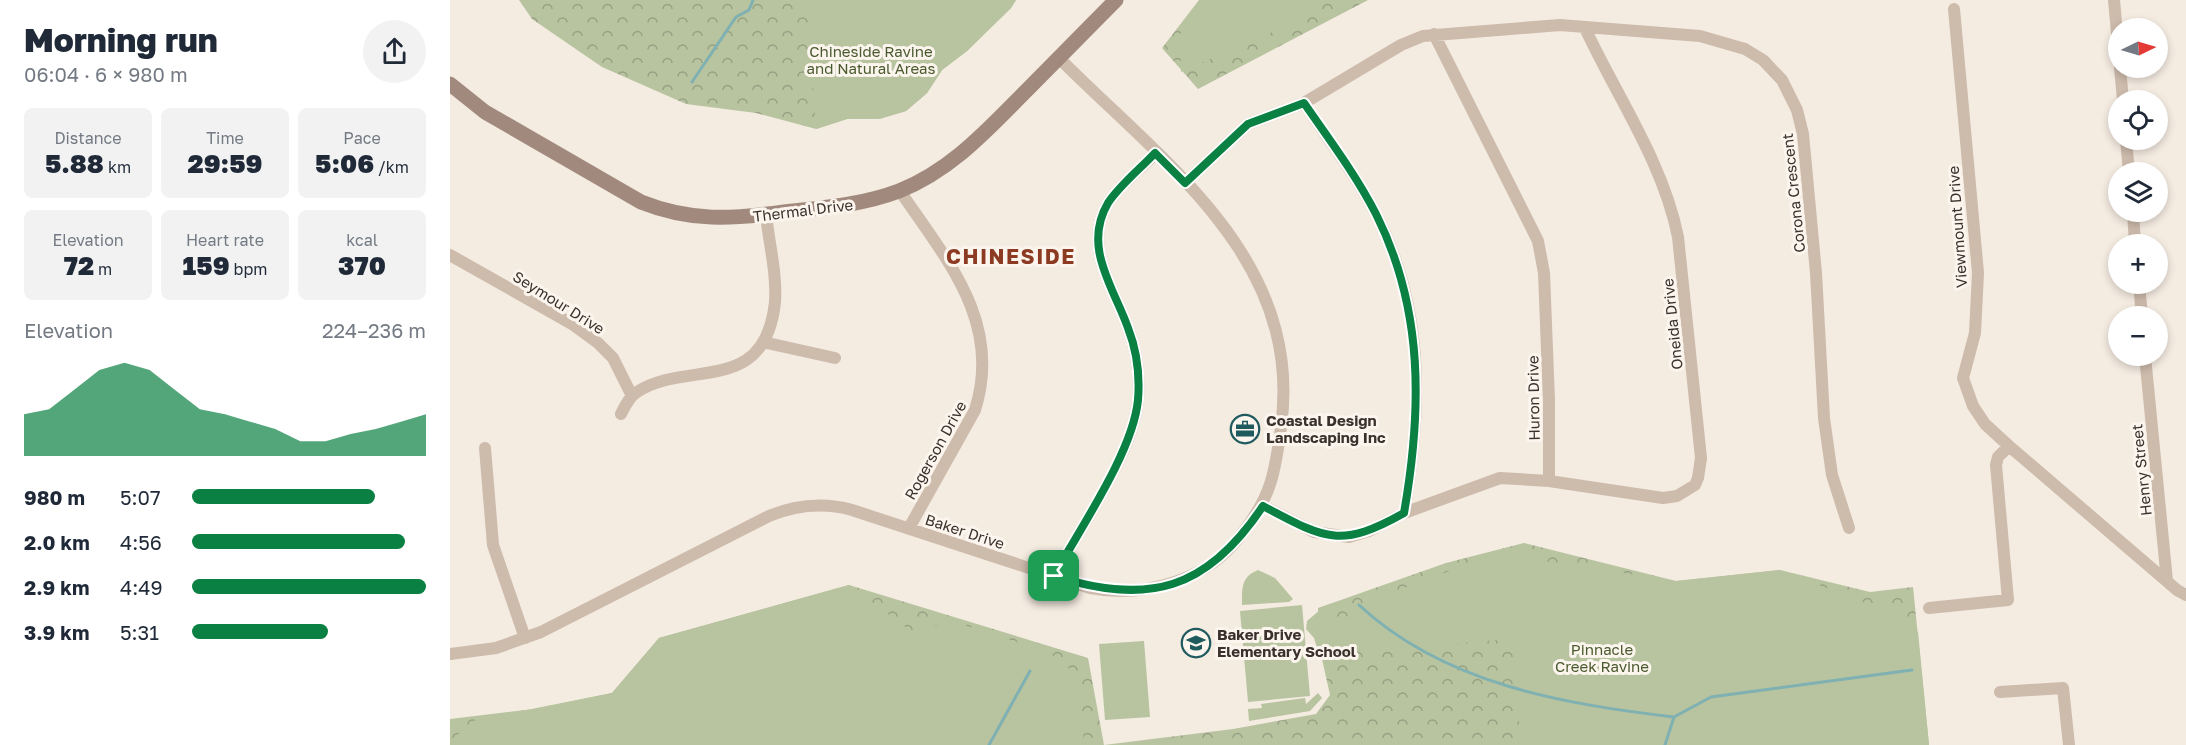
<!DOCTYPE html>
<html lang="en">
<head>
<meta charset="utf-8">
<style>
	:root { --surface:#fff; --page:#f2f2f3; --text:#1f2937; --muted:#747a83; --accent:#0b8043 }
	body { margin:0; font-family:"Golos Text",sans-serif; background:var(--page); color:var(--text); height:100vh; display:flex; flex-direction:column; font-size:22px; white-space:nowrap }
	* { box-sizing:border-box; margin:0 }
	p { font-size:20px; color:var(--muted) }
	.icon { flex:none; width:33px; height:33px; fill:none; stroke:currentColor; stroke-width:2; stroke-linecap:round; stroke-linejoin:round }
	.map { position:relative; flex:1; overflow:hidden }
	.side { display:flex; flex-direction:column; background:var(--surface); width:450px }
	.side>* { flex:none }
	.needle { width:39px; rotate:85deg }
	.tools { position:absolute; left:1658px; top:18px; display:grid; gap:12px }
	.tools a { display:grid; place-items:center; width:60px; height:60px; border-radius:50%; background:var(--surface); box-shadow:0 3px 9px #0003; font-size:30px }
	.pin { position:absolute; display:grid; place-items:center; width:51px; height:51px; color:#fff; margin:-26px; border-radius:12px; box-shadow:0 3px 9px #0006 }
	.round { display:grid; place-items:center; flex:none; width:63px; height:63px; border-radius:32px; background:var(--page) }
	.summary { display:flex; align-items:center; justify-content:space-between; height:102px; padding:0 24px }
	h1 { font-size:33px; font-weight:800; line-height:45px }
	.stats { display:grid; grid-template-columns:repeat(3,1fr); gap:9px; height:102px; padding:6px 24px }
	.stats div { display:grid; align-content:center; border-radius:9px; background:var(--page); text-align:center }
	.stats b { font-size:26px; font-weight:800 }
	.stats small { font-size:16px; font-weight:400 }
	.stats p { font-size:16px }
	.chart { height:168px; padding:12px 24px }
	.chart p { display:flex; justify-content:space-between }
	.chart svg { width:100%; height:108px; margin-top:6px; fill:var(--accent); opacity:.7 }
	ul { padding:0 24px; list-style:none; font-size:20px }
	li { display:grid; grid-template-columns:96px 72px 1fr; align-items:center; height:45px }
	li i { height:15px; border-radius:8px; background:var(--accent) }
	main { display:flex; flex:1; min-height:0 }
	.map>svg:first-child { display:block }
	.forest { fill:url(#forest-crowns) }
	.park { fill:#b8c4a0 }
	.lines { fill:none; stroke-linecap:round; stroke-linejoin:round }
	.stream { stroke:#7fb0b2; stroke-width:3 }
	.street { stroke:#cdbbac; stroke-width:12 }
	.secondary { stroke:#a18a7d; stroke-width:15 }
	.route-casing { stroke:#fff; stroke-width:12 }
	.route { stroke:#0b8043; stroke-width:8 }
	.labels { text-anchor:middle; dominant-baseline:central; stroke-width:6; stroke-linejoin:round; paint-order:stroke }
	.park-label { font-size:15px; fill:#4a5a2e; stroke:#fbf5ee }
	.street-label { font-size:15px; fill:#3b302b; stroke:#fbf5ee }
	.poi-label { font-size:15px; font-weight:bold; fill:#3b302b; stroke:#fbf5ee; text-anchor:start }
	.district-label { font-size:21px; font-weight:bold; letter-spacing:1.5px; fill:#8c3b22; stroke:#fbf5ee }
</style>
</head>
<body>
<main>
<section class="side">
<div class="summary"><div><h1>Morning run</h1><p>06:04 · 6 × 980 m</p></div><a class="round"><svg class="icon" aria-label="share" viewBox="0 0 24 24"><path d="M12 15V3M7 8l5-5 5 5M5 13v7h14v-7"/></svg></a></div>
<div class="stats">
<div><p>Distance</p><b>5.88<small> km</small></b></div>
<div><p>Time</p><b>29:59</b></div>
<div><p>Pace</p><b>5:06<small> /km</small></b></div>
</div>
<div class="stats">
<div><p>Elevation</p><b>72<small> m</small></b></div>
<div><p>Heart rate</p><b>159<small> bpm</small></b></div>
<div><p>kcal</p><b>370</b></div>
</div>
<div class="chart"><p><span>Elevation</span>224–236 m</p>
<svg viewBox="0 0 160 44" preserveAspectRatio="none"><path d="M0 44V27L10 25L20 17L30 9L40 6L50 9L60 17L70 25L80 27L90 30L100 33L110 38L120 38L130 35L140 33L150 30L160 27V44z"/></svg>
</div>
<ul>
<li><b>980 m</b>5:07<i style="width:78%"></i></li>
<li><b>2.0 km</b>4:56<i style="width:91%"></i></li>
<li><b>2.9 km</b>4:49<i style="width:100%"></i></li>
<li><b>3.9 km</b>5:31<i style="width:58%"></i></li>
</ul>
</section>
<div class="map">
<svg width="1736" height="745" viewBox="0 0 1736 745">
	<defs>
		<pattern id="forest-crowns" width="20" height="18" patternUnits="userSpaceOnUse" patternTransform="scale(1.5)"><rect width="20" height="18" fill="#b8c4a0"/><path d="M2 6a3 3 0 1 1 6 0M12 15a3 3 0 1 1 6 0" fill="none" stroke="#97a083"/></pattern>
	</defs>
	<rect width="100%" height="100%" fill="#f4ebe1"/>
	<path class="forest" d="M69 0H566L561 8 517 51 492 70 477 93 456 111 429 119H397L366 129 306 113 236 104 152 67 82 19Z
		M749 0H918L748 89 712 48Z
		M1074 543 1226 581 1330 570 1420 592 1463 587 1479 745H0V719L84 709 162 693 209 638 399 585 638 658 654 745 783 729 866 714 880 695 868 641V608L996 563Z"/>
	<path class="park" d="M357 0H566L561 8 517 51 492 70 477 93 456 111 429 119H397L366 129Z
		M751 0H874L868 12 731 72V25Z
		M1074 543 1081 559 1226 581 1330 570 1452 617 1468 632 1479 745H1071L1062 639 869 654 864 638 856 629 857 621 871 609 886 622 957 587Z
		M808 570 825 578 843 599 839 602 792 605C792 588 791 577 808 570Z
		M399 585 462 632 502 621 588 649 590 645 623 672 628 671 634 745H5V737L22 721 162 693 209 638Z
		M852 605 860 696 798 702 790 611Z
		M694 641 700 717 655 720 649 644Z
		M868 693 872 698 860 711 799 721 798 709 812 708 811 704 855 698 856 704Z"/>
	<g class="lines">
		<path class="stream" d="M242 82 286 17 299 10 303 0
			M909 605C994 684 1113 704 1224 717
			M539 745 580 671
			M1215 745 1224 717 1261 697 1462 670"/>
		<path class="street" d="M1664 0 1668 45
			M1504 9 1528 273 1525 333 1513 378 1523 406 1535 424 1559 446 1727 590 1736 595
			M984 34 1088 241 1094 273 1099 401V481
			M1670 68 1673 100
			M854 103C878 139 906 175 926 214 975 310 972 410 954 513
			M1676 140 1679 172
			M735 183 798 124 854 103 951 45 973 36 1110 25 1250 36 1295 49 1313 60 1332 80 1347 110 1353 134 1366 273 1374 418 1382 475 1399 528
			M450 191C496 259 553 322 525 410L459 528
			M1683 212 1685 244
			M0 255 122 324 148 343 163 358 182 396
			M1689 284 1692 316
			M313 342 385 358
			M1695 356 1717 581
			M171 414C175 406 179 397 187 392 237 359 315 397 325 302 327 274 319 243 316 215
			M35 448 43 545 75 638
			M813 506 864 532 899 537 919 531 954 513 1050 478 1099 481 1213 498 1227 496 1245 485 1248 478 1251 458 1228 237C1213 162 1167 97 1135 28
			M604 576C630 528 683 453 688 400 690 375 687 351 678 328 664 288 632 247 658 203 670 185 690 169 705 154
			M1479 608 1558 600 1546 465 1548 457 1559 446
			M0 654 46 648 91 632 319 516C346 505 373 502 402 510L640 588C695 598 757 581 791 535 821 497 825 474 831 427 854 259 713 163 609 58
			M1550 692 1613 688 1619 745"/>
		<path class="secondary" d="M0 84 35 112 191 202C241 222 282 219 334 212 373 208 412 205 449 191 502 170 538 129 577 90 607 60 636 30 666 0"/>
	</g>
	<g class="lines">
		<g class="route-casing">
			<path id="route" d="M854 103C879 139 906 175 926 214 974 310 972 410 954 513 890 549 875 539 813 506 757 590 699 606 604 576 630 528 683 452 688 400 690 375 687 351 678 328 664 288 632 247 658 203 670 185 690 169 705 153L735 183 798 124Z"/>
		</g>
		<use href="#route" class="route"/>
	</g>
	<defs>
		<g id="office-ring" transform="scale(1.5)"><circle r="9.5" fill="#fbf5ee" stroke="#1f5a5e" stroke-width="1.5"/><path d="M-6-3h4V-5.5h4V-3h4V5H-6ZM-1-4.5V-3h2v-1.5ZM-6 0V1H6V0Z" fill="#1f5a5e"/></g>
		<g id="school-ring" transform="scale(1.5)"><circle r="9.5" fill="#fbf5ee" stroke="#1f5a5e" stroke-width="1.5"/><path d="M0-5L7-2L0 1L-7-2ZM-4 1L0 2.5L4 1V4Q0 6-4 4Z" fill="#1f5a5e"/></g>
	</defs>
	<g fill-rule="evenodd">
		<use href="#office-ring" x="795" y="429"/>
		<use href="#school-ring" x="746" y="643"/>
	</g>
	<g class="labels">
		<g class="park-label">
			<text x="421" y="51">Chineside Ravine<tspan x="421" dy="17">and Natural Areas</tspan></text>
			<text x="1152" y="649">Pinnacle<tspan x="1152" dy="17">Creek Ravine</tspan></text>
		</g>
		<g class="street-label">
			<text transform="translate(1343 193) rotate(-96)">Corona Crescent</text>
			<text transform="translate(353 210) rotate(-7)">Thermal Drive</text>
			<text transform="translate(1507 227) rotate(-94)">Viewmount Drive</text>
			<text transform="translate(109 302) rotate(32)">Seymour Drive</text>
			<text transform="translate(1222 324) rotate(-96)">Oneida Drive</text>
			<text transform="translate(1083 398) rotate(-91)">Huron Drive</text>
			<text transform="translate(485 450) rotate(-61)">Rogerson Drive</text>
			<text transform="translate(1691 470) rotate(-96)">Henry Street</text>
			<text transform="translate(515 531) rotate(18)">Baker Drive</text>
		</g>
		<g class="poi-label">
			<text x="816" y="420">Coastal Design<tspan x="816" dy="17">Landscaping Inc</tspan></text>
			<text x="767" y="634">Baker Drive<tspan x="767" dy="17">Elementary School</tspan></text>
		</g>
		<g class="district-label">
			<text x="561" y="256">CHINESIDE</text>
		</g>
	</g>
</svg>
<div class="tools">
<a><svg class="needle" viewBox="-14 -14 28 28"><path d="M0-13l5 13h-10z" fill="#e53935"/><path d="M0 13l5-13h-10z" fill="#747a83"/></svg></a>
<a><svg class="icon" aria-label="locate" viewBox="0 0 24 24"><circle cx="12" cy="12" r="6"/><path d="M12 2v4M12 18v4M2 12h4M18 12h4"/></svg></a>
<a><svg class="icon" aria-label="layers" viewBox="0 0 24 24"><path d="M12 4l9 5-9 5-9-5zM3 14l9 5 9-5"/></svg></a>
<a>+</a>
<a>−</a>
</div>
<div class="pin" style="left:604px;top:576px;background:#1e9e55"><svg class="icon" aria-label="arrive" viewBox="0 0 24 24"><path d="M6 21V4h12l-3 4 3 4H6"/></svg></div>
</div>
</main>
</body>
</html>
